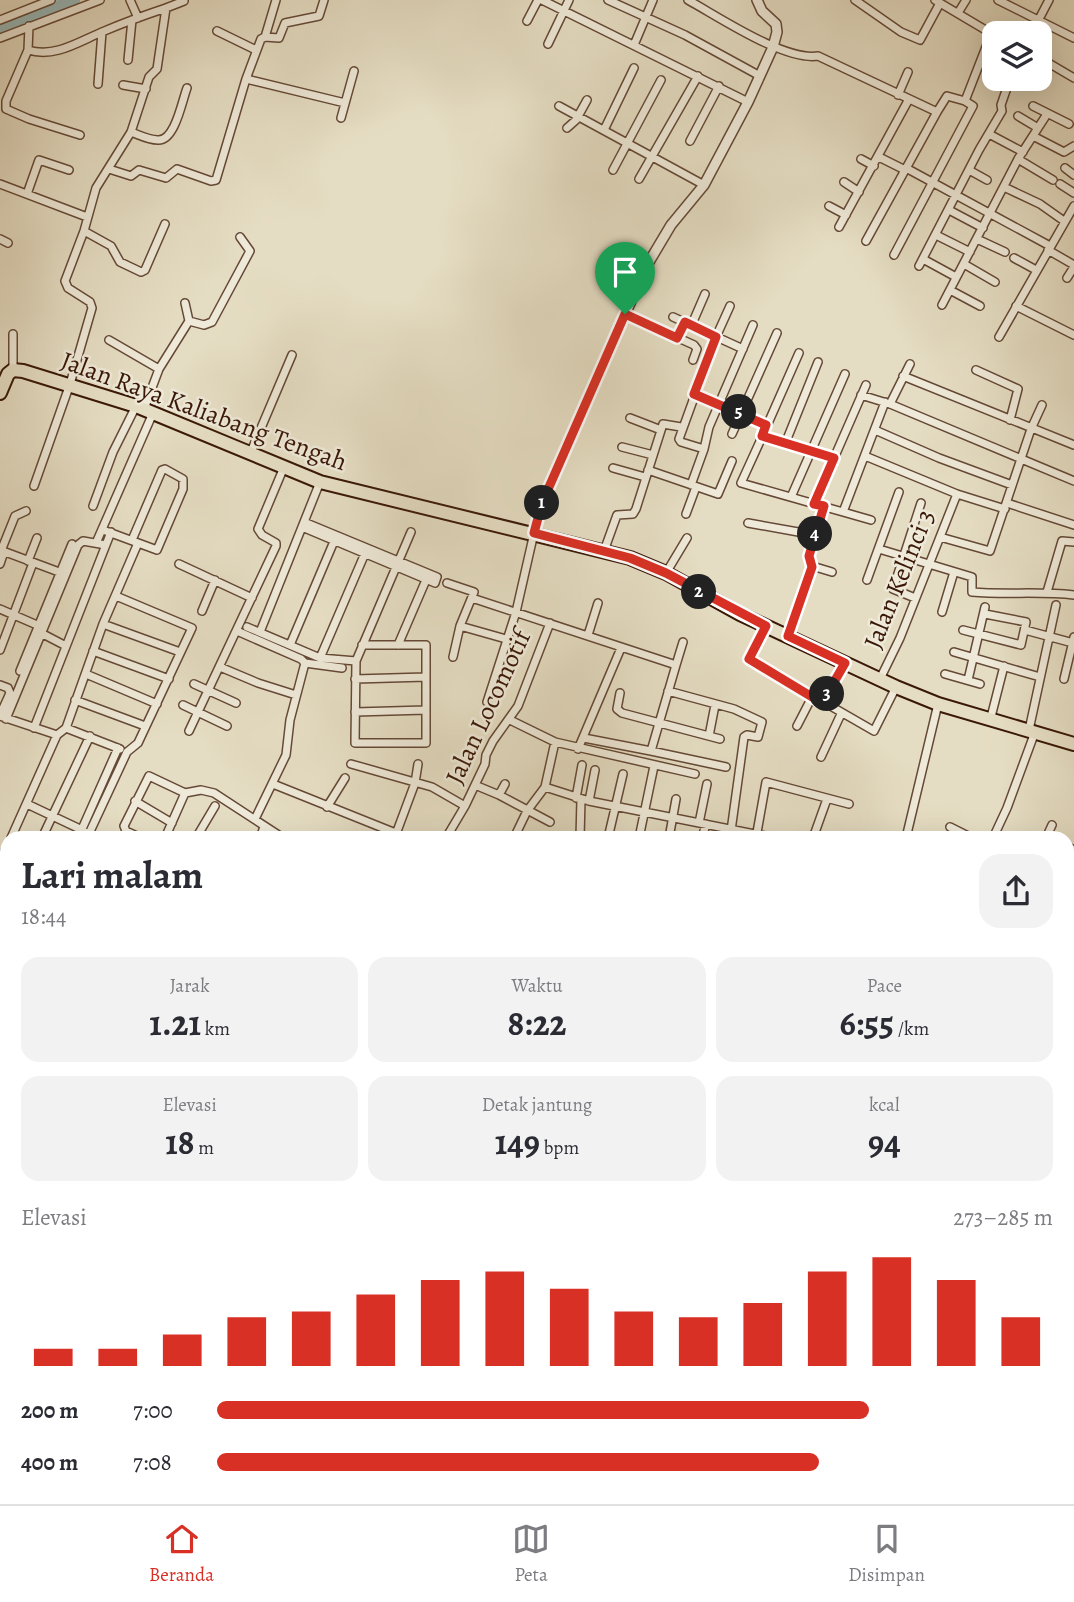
<!DOCTYPE html>
<html lang="id">
<head>
<meta charset="utf-8">
<style>
	:root { --surface:#fff; --page:#f2f2f3; --text:#2b2b33; --muted:#7c7c81; --line:#e1e1e2; --accent:#d93025 }
	body { margin:0; font-family:Alegreya,serif; background:var(--page); color:var(--text); height:100vh; display:flex; flex-direction:column; font-size:26px; white-space:nowrap }
	* { box-sizing:border-box; margin:0 }
	p { font-size:23px; color:var(--muted) }
	.icon { flex:none; width:38px; height:38px; fill:none; stroke:currentColor; stroke-width:2; stroke-linecap:round; stroke-linejoin:round }
	.map { position:relative; flex:1; overflow:hidden }
	.sheet { position:absolute; left:0px; top:831px; width:1074px; height:674px; display:flex; flex-direction:column; background:var(--surface); border-radius:21px 21px 0 0; box-shadow:0 7px 28px #0002 }
	.sheet>* { flex:none }
	.fabs { position:absolute; left:982px; top:21px; display:grid; gap:14px }
	.fabs a { display:grid; place-items:center; width:70px; height:70px; border-radius:14px; background:var(--surface); box-shadow:0 7px 28px #0002; font-size:35px }
	.pin { position:absolute; display:grid; place-items:center; width:60px; height:60px; color:#fff; margin:-72px -30px; border-radius:50% 50% 50% 0; rotate:-45deg; box-shadow:0 0 7px #0007 }
	.pin .icon { rotate:45deg }
	.km { position:absolute; width:35px; height:35px; margin:-18px; border-radius:50%; background:#222; color:#fff; font-size:19px; line-height:35px; text-align:center }
	.round { display:grid; place-items:center; flex:none; width:74px; height:74px; border-radius:21px; background:var(--page) }
	.headline { display:flex; align-items:center; justify-content:space-between; height:119px; padding:0 21px }
	h1 { font-size:38px; font-weight:700; line-height:52px }
	.figures { display:grid; grid-template-columns:repeat(3,1fr); gap:10px; height:119px; padding:7px 21px }
	.figures div { display:grid; align-content:center; border-radius:18px; background:var(--page); text-align:center }
	.figures b { font-size:35px; font-weight:700 }
	.figures small { font-size:19px; font-weight:400 }
	.figures p { font-size:19px }
	.chart { height:196px; padding:14px 21px }
	.chart p { display:flex; justify-content:space-between }
	.chart svg { width:100%; height:126px; margin-top:7px; stroke:var(--accent); stroke-width:6 }
	ul { padding:0 21px; list-style:none; font-size:23px }
	li { display:grid; grid-template-columns:112px 84px 1fr; align-items:center; height:52px }
	li i { height:18px; border-radius:9px; background:var(--accent) }
	.dock { display:flex; justify-content:space-around; align-items:center; height:98px; border-top:2px solid var(--line); background:var(--surface); font-size:19px; color:var(--muted) }
	.dock a { display:grid; justify-items:center; gap:4px }
	.dock .selected { color:var(--accent) }
	.map>svg:first-child { display:block }
	.lines { fill:none; stroke-linecap:round; stroke-linejoin:round }
	.river { stroke:#99babc; stroke-width:12 }
	.minor-casing { stroke:#654936; stroke-width:10 }
	.tertiary-casing { stroke:#654936; stroke-width:12 }
	.primary-casing { stroke:#3a1807; stroke-width:16 }
	.minor { stroke:#eee9d8; stroke-width:7 }
	.tertiary { stroke:#eee9d8; stroke-width:9 }
	.primary { stroke:#e5ddc3; stroke-width:12 }
	.route-casing { stroke:#fff; stroke-width:14 }
	.route { stroke:#d93025; stroke-width:9 }
	.labels { text-anchor:middle; dominant-baseline:central; stroke-width:5; stroke-linejoin:round; paint-order:stroke }
	.street-label { font-size:26px; fill:#3a1807; stroke:#eee9d8 }
</style>
</head>
<body>
<div class="map">
<svg width="1074" height="1504" viewBox="0 0 1074 1504">
	<rect width="100%" height="100%" fill="#e5ddc3"/>
	<filter id="stains"><feTurbulence type="fractalNoise" baseFrequency=".00286" numOctaves="4"/><feColorMatrix values="0 0 0 0 .2 0 0 0 0 .09 0 0 0 0 .02 0 0 0 .5 -.17"/></filter>
	<radialGradient id="worn" r=".72"><stop offset=".6" stop-color="#630" stop-opacity="0"/><stop offset="1" stop-color="#630" stop-opacity=".3"/></radialGradient>
	<g class="lines">
		<path class="river" d="M0 29 74 0"/>
		<g class="minor-casing">
			<path id="minor" d="M130 0 138 18
				M542 0 748 102
				M608 0 685 35 760 76
				M688 0C719 17 784 61 818 56L937 112 866 241
				M855 0 901 32 920 40 940 3
				M935 0 994 35
				M998 0 1074 38
				M166 8 184 1
				M958 13 966 0
				M0 20 51 0
				M527 21 538 0
				M1038 21 1049 0
				M29 26 28 50 6 101V109L29 119 80 135
				M217 31 256 50
				M1031 33 1040 22
				M265 37 279 38 285 23 319 16 324 0
				M0 38 100 0
				M548 44 569 0
				M634 45 653 0
				M28 50C55 58 78 42 102 32 123 23 145 15 166 8L157 69 149 77 131 132 96 188 84 231 65 281 68 288 90 302 92 308 70 384 34 486
				M1040 58 1074 78
				M128 60 132 20
				M246 79 345 103
				M98 84 102 32
				M123 85 146 89
				M898 95 908 72
				M559 106 704 185
				M1033 106 1069 124
				M937 112 947 96 965 101
				M1018 116 1038 128
				M341 118 354 71
				M567 128 576 120 587 100
				M604 130 634 68
				M131 132C139 135 149 140 158 140 175 141 182 101 187 88
				M989 134 1023 152
				M1033 136 1064 152 1074 146
				M690 141 719 86
				M879 157 905 170
				M861 159 874 166
				M1018 159 1053 180
				M906 168 1050 246
				M1065 168 1074 175
				M109 169 131 176 139 170 166 178 177 169 211 181 216 180 246 79 261 39 265 37 276 0
				M613 170 661 80
				M969 170 987 180
				M639 179 698 76
				M844 182 859 192
				M0 184 87 217
				M1060 184 1074 193
				M1004 187 1040 204 1064 221
				M27 194 39 160 69 170
				M829 206 846 215
				M949 210 983 228
				M839 227 909 99
				M84 231 111 246 120 262 141 272 145 270 165 224
				M936 235 970 252
				M0 239 8 243
				M977 239 1005 252
				M1048 250 1074 265
				M894 255 973 106 965 101 991 34
				M1014 258 1036 270
				M923 259 956 277
				M964 264 995 282
				M919 266 979 150 1002 111 1001 105 1010 79
				M1067 278 1074 267
				M950 290 980 306
				M942 305 1018 159 1047 114
				M1016 306 1074 335
				M625 314 694 345 697 349 693 360
				M673 317 743 349
				M189 321 204 325 212 322 250 251 240 237
				M692 324 705 294
				M13 334V370
				M999 337 1074 206
				M109 340 159 369
				M799 353 762 437 834 458
				M976 370 1018 389 1010 420
				M903 376 1074 445
				M694 394 766 425
				M861 395 890 404 1074 481
				M890 404 910 364
				M144 409 159 369 189 321 185 303
				M630 418 661 430
				M875 430 939 458 1012 485
				M732 434 777 333
				M762 437 741 483 843 512 885 402
				M785 444 818 362
				M622 447 653 455
				M704 449 681 442 679 439 716 337 730 306
				M250 454 292 355
				M865 456 957 494 1005 509
				M613 468 645 477
				M648 470 718 494 732 461
				M691 485 704 449 709 427 753 325
				M791 497 845 374
				M1007 503 1074 525
				M814 504 866 385
				M93 506 113 452 136 406
				M843 512 871 520
				M686 514 696 487
				M748 523 815 535
				M302 527 435 583 437 577 304 522
				M103 530 157 550 183 489V479L165 469 162 470 132 540
				M940 537 990 551 1031 429 1042 405
				M96 543 153 413
				M879 549 972 577V592C1006 595 1040 591 1074 595
				M0 550 59 572
				M1 551 15 516 26 511
				M604 551 617 515 633 514 636 509 663 424 681 427
				M28 561 37 538
				M0 564 4 552
				M179 564 252 598
				M812 566 832 572
				M666 573 687 538
				M867 580 899 492
				M447 583 474 592 460 626 453 657
				M1047 592 1062 541 1074 542
				M472 598 676 665 651 751 584 738
				M915 598 893 589 921 503
				M0 609 37 625
				M202 611 215 580
				M942 612 954 572
				M103 624 180 652
				M460 626 506 639
				M766 626 749 659 874 731 896 687
				M247 627 320 658 356 661
				M963 630 1021 645 1026 622 985 614
				M1025 630 1073 643
				M237 631 301 659 305 663 290 720 286 755 255 819
				M260 632 320 482
				M41 633 66 646
				M588 635 598 603
				M788 636 812 567 809 556 824 506
				M290 645 335 539
				M362 645H426V743H355L356 661 411 532
				M398 645 426 580
				M0 650 33 563
				M93 651 169 679
				M954 652 1040 677
				M320 658 366 551
				M305 663 342 668
				M676 665 683 642
				M220 667 258 683 296 695
				M20 671 72 544
				M86 674 157 704
				M945 674 980 684
				M355 679 426 677
				M880 679 900 638 957 494
				M1064 679 1074 637
				M968 680 985 607
				M194 684 236 703
				M0 685 8 688 10 693 0 715
				M668 691 734 709 762 722 758 737 747 735 744 737 730 838
				M620 693 617 709 622 713 720 739
				M75 700 145 726
				M487 702 516 612 534 533
				M822 703 845 663
				M183 705 227 726
				M355 712 426 710
				M0 716 57 735 66 728
				M6 719 78 545 83 541 106 545
				M510 720 555 742 695 774
				M990 721 1004 666
				M797 726 812 697
				M34 728 111 532
				M66 728 103 624 138 543
				M66 728 120 749
				M1029 730 1056 605
				M189 731 276 546V543L262 535 258 529 284 467
				M709 736 715 705
				M578 749 621 648
				M651 751 726 767
				M821 757 841 714
				M351 764 432 787 465 806
				M273 784 408 838
				M475 785 499 795 550 822
				M545 787 589 801 775 838
				M185 793 201 790 214 793 283 838
				M499 795 505 784
				M576 798 582 765
				M135 801 172 823
				M589 801 595 770
				M27 804 99 838
				M327 807 345 778
				M699 823 707 784
				M950 827 972 838
				M396 834 415 783 418 764
				M11 838 57 735
				M42 838 90 736
				M78 838 118 748
				M87 838 127 752 138 743 192 628 116 596
				M141 838 126 831 124 826 149 776 185 793 165 838
				M196 838 215 806
				M260 838 264 827
				M446 838 465 806 485 764 486 755 493 741 518 706 550 623
				M514 838 527 811 545 787 555 742
				M580 838 581 799
				M608 838 623 774
				M639 838 654 766
				M669 838 676 799
				M702 838 706 824
				M756 838 766 782 849 804
				M813 838 827 799
				M906 838 938 704
				M993 838 1007 808 1035 732
				M1046 838 1052 825
				M1068 847 1074 850
				M0 861 7 846
				M1068 886 1074 888
				M0 919 7 923
				M1070 933 1074 925
				M0 1023 7 1005
				M0 1027 7 1030
				M0 1165 7 1150
				M1 1243 7 1231
				M570 1498 582 1504
				M337 1504 341 1498
				M450 1504 452 1498
				M544 1504 547 1498
				M691 1504 693 1498
				M774 1504 775 1498"/>
		</g>
		<g class="tertiary-casing">
			<path id="tertiary" d="M534 533 542 503 646 267 671 225 704 185 748 102 773 47 777 32 776 24 762 11 757 0
				M0 1409 7 1412
				M118 1498 133 1503 182 1498
				M299 1498 310 1504"/>
		</g>
		<g class="primary-casing">
			<path id="primary" d="M0 393 8 374 13 370 23 371 136 406 320 482 630 558 666 573 740 614 896 687 938 704 1074 744"/>
		</g>
		<use href="#minor" class="minor"/>
		<use href="#tertiary" class="tertiary"/>
		<use href="#primary" class="primary"/>
	</g>
	<g class="lines">
		<g class="route-casing">
			<path id="route" d="M625 314 677 338 685 322 716 337 694 394 766 425 762 436 834 458 814 504 824 506 809 556 812 567 788 636 845 663 822 703 749 659 766 626 666 573 630 558 534 533 542 503Z"/>
		</g>
		<use href="#route" class="route"/>
	</g>
	<g class="labels">
		<g class="street-label">
			<text transform="translate(204 411) rotate(20)">Jalan Raya Kaliabang Tengah</text>
			<text transform="translate(899 579) rotate(-68)">Jalan Kelinci 3</text>
			<text transform="translate(488 707) rotate(-65)">Jalan Locomotif</text>
		</g>
	</g>
	<rect width="100%" height="100%" filter="url(#stains)"/>
	<rect width="100%" height="100%" fill="url(#worn)"/>
</svg>
<div class="fabs">
<a><svg class="icon" aria-label="layers" viewBox="0 0 24 24"><path d="M12 4l9 5-9 5-9-5zM3 14l9 5 9-5"/></svg></a>
</div>
<div class="pin" style="left:625px;top:314px;background:#1e9e55"><svg class="icon" aria-label="arrive" viewBox="0 0 24 24"><path d="M6 21V4h12l-3 4 3 4H6"/></svg></div>
<b class="km" style="left:542px;top:503px">1</b>
<b class="km" style="left:699px;top:592px">2</b>
<b class="km" style="left:827px;top:694px">3</b>
<b class="km" style="left:815px;top:534px">4</b>
<b class="km" style="left:739px;top:412px">5</b>
<section class="sheet">
<div class="headline"><div><h1>Lari malam</h1><p>18:44</p></div><a class="round"><svg class="icon" aria-label="share" viewBox="0 0 24 24"><path d="M12 15V3M7 8l5-5 5 5M5 13v7h14v-7"/></svg></a></div>
<div class="figures">
<div><p>Jarak</p><b>1.21<small> km</small></b></div>
<div><p>Waktu</p><b>8:22</b></div>
<div><p>Pace</p><b>6:55<small> /km</small></b></div>
</div>
<div class="figures">
<div><p>Elevasi</p><b>18<small> m</small></b></div>
<div><p>Detak jantung</p><b>149<small> bpm</small></b></div>
<div><p>kcal</p><b>94</b></div>
</div>
<div class="chart"><p><span>Elevasi</span>273–285 m</p>
<svg viewBox="0 0 160 44" preserveAspectRatio="none"><path d="M5 44V38M15 44V38M25 44V33M35 44V27M45 44V25M55 44V19M65 44V14M75 44V11M85 44V17M95 44V25M105 44V27M115 44V22M125 44V11M135 44V6M145 44V14M155 44V27"/></svg>
</div>
<ul>
<li><b>200 m</b>7:00<i style="width:78%"></i></li>
<li><b>400 m</b>7:08<i style="width:72%"></i></li>
</ul>
</section>
</div>
<nav class="dock">
<a class="selected"><svg class="icon" aria-label="home" viewBox="0 0 24 24"><path d="M3 11l9-7 9 7M6 9v11h12V9"/></svg>Beranda</a>
<a><svg class="icon" aria-label="map" viewBox="0 0 24 24"><path d="M3 6l6-2 6 2 6-2v14l-6 2-6-2-6 2zM9 4v14M15 6v14"/></svg>Peta</a>
<a><svg class="icon" aria-label="saved" viewBox="0 0 24 24"><path d="M7 4h10v16l-5-4-5 4z"/></svg>Disimpan</a>
</nav>
</body>
</html>
